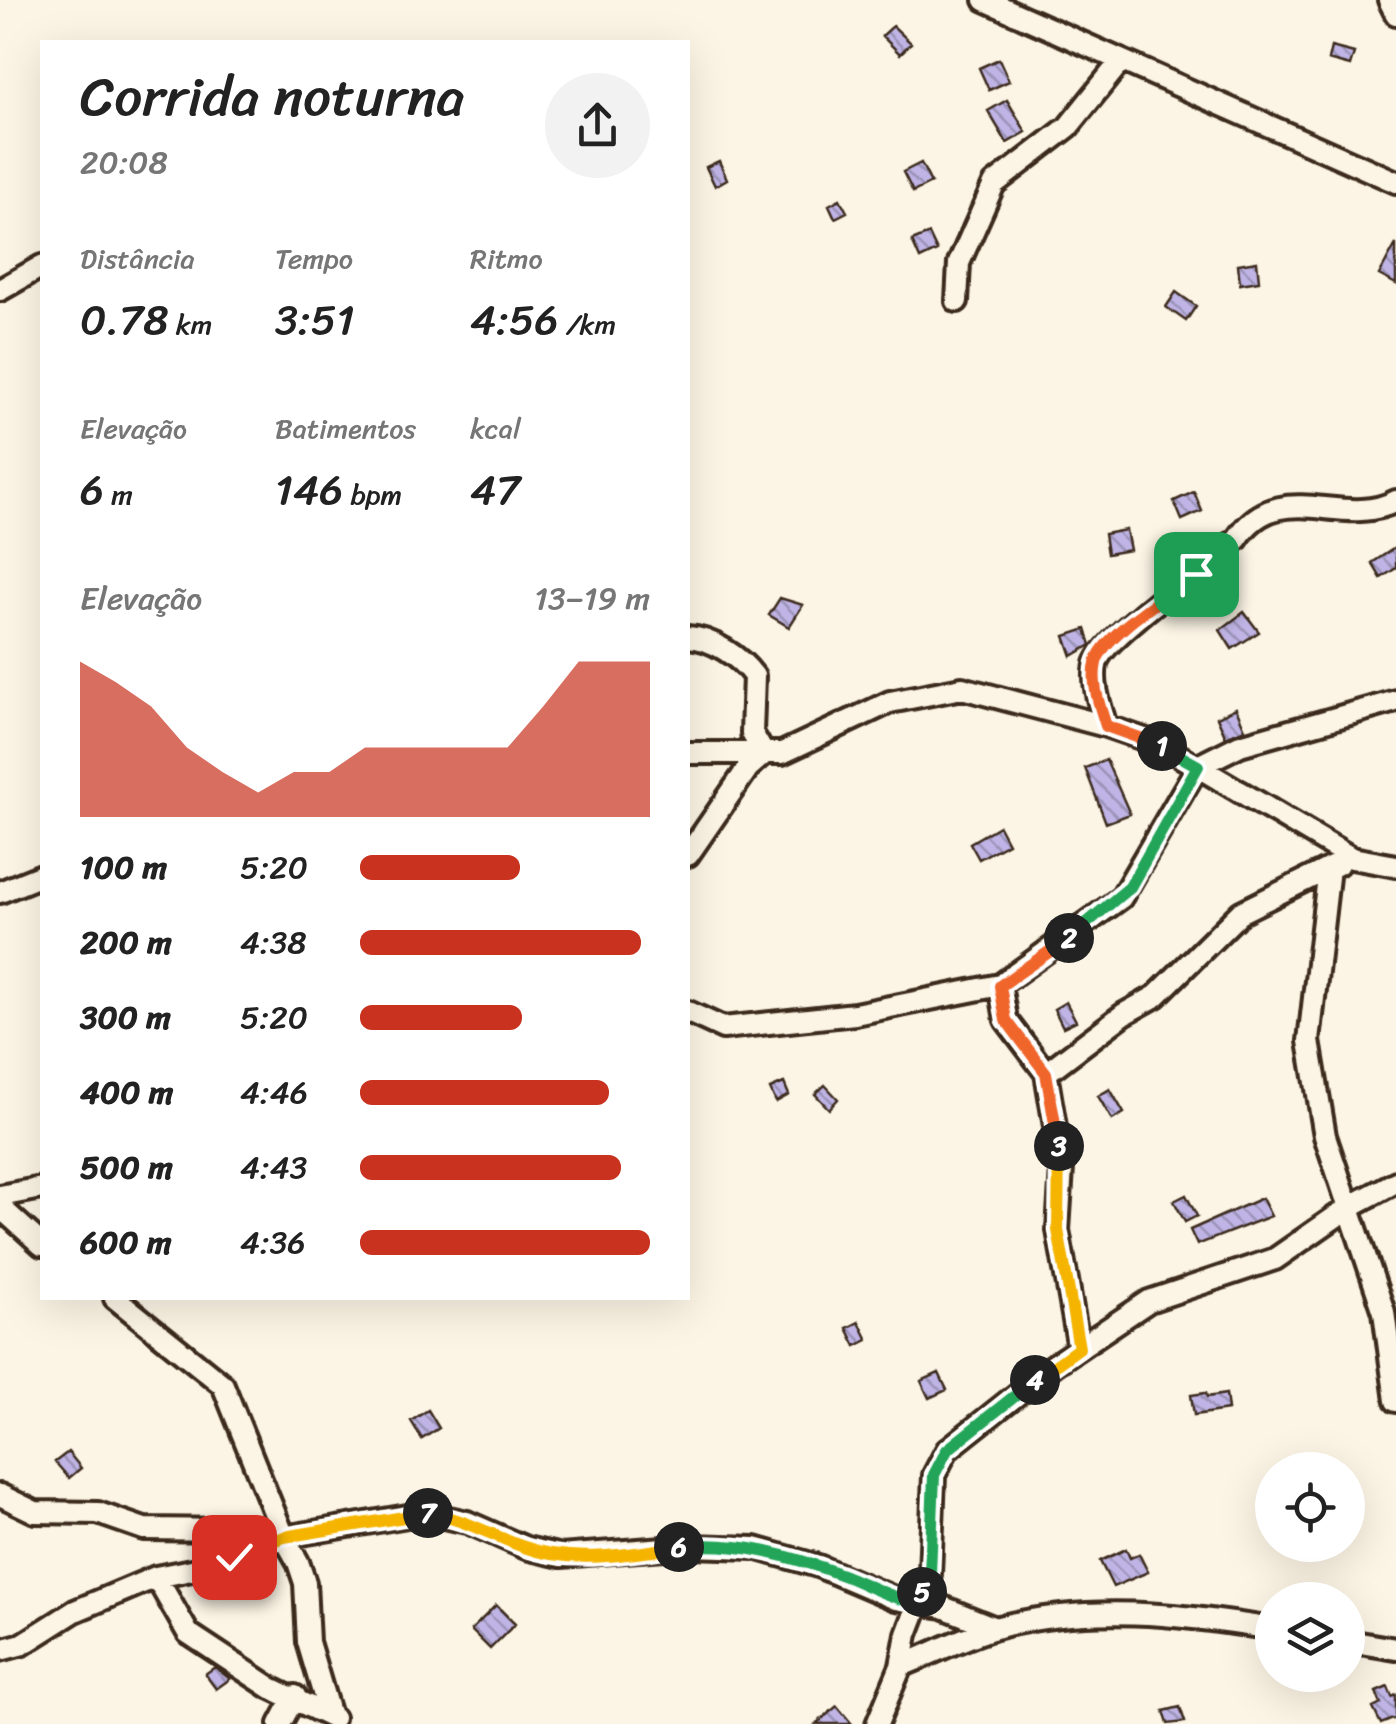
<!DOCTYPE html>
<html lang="pt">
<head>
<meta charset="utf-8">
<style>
	:root { --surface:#fff; --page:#f2f2f2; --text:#222; --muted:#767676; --accent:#c8321e }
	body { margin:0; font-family:Sriracha,sans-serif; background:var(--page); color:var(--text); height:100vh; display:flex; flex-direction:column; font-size:38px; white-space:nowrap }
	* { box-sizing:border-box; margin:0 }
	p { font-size:32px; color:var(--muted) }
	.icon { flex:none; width:55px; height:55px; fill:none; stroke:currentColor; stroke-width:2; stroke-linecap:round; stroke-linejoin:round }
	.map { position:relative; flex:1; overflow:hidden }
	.side { position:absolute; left:40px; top:40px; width:650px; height:1260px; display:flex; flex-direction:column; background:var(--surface); border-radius:0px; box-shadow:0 10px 40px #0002 }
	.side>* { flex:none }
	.controls { position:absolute; left:1255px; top:1452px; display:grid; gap:20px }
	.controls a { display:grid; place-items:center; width:110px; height:110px; border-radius:50%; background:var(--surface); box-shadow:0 10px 40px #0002; font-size:50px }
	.pin { position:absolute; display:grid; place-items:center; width:85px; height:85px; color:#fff; margin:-42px; border-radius:20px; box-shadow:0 5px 15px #0006 }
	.km { position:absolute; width:50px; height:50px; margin:-25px; border-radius:50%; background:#222; color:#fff; font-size:28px; line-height:50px; text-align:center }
	.round { display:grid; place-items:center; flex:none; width:105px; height:105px; border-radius:52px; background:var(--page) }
	.head { display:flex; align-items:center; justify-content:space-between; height:170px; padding:0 40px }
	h1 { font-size:55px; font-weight:600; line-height:75px }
	.stats { display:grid; grid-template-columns:repeat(3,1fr); gap:15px; height:170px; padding:10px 40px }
	.stats div { display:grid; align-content:center }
	.stats b { font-size:42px; font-weight:600 }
	.stats small { font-size:28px; font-weight:400 }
	.stats p { font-size:28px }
	.chart { height:280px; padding:20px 40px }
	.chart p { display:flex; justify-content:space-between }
	.chart svg { width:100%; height:180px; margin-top:10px; fill:var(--accent); opacity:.7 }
	ul { padding:0 40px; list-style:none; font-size:32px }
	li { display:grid; grid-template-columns:160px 120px 1fr; align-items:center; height:75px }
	li i { height:25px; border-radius:12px; background:var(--accent) }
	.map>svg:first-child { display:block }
	.building { fill:url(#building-back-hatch); stroke:#3b2a1e; stroke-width:2.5 }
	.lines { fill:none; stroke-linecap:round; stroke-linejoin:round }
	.minor-casing { stroke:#3b2a1e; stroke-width:28 }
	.minor { stroke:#fcf5e5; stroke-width:20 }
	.split-1-casing { stroke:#fff; stroke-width:20 }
	.split-2-casing { stroke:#fff; stroke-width:20 }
	.split-3-casing { stroke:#fff; stroke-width:20 }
	.split-4-casing { stroke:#fff; stroke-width:20 }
	.split-5-casing { stroke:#fff; stroke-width:20 }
	.split-6-casing { stroke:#fff; stroke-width:20 }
	.split-7-casing { stroke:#fff; stroke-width:20 }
	.split-8-casing { stroke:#fff; stroke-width:20 }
	.split-1 { stroke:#f0652b; stroke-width:12 }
	.split-2 { stroke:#22a559; stroke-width:12 }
	.split-3 { stroke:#f0652b; stroke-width:12 }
	.split-4 { stroke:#f5b400; stroke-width:12 }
	.split-5 { stroke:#22a559; stroke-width:12 }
	.split-6 { stroke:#22a559; stroke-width:12 }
	.split-7 { stroke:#f5b400; stroke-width:12 }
	.split-8 { stroke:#f5b400; stroke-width:12 }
</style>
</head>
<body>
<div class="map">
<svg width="1396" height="1724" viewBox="0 0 1396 1724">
	<defs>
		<pattern id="building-back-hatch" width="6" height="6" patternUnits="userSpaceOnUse" patternTransform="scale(2.5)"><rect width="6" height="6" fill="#bfb4e5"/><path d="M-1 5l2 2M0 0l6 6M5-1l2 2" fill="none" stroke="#9c93b9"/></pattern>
	</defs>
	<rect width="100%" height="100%" fill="#fcf5e5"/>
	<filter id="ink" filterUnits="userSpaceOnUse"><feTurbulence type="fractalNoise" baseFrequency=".01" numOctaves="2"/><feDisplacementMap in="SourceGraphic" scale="20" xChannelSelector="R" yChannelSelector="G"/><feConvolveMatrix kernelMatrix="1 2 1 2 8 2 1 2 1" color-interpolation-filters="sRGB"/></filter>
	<g filter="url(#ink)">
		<path class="building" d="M893 26 911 43 900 54 882 36Z
			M1331 47 1354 53 1350 66 1328 60Z
			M999 59 1009 81 989 90 979 68Z
			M1007 100 1026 132 1007 143 988 111Z
			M719 161 727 179 715 186 706 167Z
			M921 163 931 183 913 192 903 172Z
			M840 199 847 212 835 218 829 205Z
			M929 234 937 251 920 259 912 241Z
			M1396 244V284L1379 275Z
			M1257 261 1259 281 1240 284 1238 264Z
			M1176 292 1196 306 1186 321 1166 307Z
			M1194 492 1202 511 1182 520 1174 501Z
			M1126 530 1130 550 1107 554 1104 534Z
			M1396 547V568L1381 578 1372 563Z
			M780 598 803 605 789 627 769 615Z
			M1244 612 1259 632 1232 649 1220 630Z
			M1086 629 1091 645 1072 656 1065 636Z
			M1236 708 1245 729 1226 737 1217 717Z
			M1106 760 1130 814 1106 823 1085 768Z
			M999 826 1008 843 979 859 970 843Z
			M1066 1002 1076 1021 1063 1027 1054 1009Z
			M784 1083 789 1095 776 1102 770 1089Z
			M825 1085 838 1099 829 1109 815 1094Z
			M1110 1089 1124 1113 1112 1120 1098 1096Z
			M1186 1195 1197 1216 1185 1222 1174 1201Z
			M1262 1198 1271 1216 1197 1245 1190 1230Z
			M859 1322 868 1340 856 1346 847 1328Z
			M939 1373 947 1390 929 1398 921 1381Z
			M1206 1393 1207 1397 1226 1394 1228 1410 1194 1415 1191 1395Z
			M428 1410 439 1428 422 1439 411 1421Z
			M68 1452 81 1468 69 1478 55 1462Z
			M1126 1549 1130 1558 1139 1554 1148 1572 1113 1587 1100 1561Z
			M496 1605 515 1624 490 1649 471 1630Z
			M215 1667 230 1679 216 1689 205 1674Z
			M1388 1687 1392 1697 1396 1695V1718L1381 1724 1373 1708 1381 1704 1376 1692Z
			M837 1706 852 1724H816Z
			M1180 1707 1185 1722 1168 1724 1164 1711Z"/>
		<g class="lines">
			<g class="minor-casing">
				<path id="minor" d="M985 0 1396 182
					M1389 0 1396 14
					M0 290 42 266
					M957 301 959 263 994 184 1068 127 1121 61
					M688 637C712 638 740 657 754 676L752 733 764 754 748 768 688 855
					M1106 726C1100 706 1092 685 1096 664 1101 640 1211 560 1237 539 1279 475 1342 530 1396 501
					M688 753H782L890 702 962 688 1106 726 1161 745 1352 858 1396 866
					M1329 868 1309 1041 1325 1136 1384 1312 1396 1401
					M0 892 42 875
					M1000 985 1006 1020 1046 1073 1062 1168 1058 1230 1079 1348
					M688 1012 723 1028 855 1014 1000 985 1121 898 1198 766 1240 745 1396 701
					M1046 1073 1124 1014 1156 996 1241 912 1338 864
					M0 1196 42 1188
					M0 1207 42 1245
					M115 1298 223 1385 284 1537 298 1562 305 1583 308 1642 330 1716
					M0 1495 35 1512 98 1513 144 1529 234 1530 266 1542
					M156 1577 188 1633 271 1688 333 1718
					M1348 1641 1396 1649
					M0 1650 23 1644 75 1611 156 1577 212 1566 284 1537 425 1513 467 1522 526 1548 561 1556 690 1546 755 1548 818 1566 896 1599 943 1607 995 1628
					M901 1666C932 1654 963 1637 995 1628 1087 1603 1181 1614 1272 1629
					M280 1724 295 1696
					M877 1724 901 1666 907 1634 930 1574 934 1475 947 1450 1054 1365 1149 1301 1275 1259 1351 1206 1396 1182"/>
			</g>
			<use href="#minor" class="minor"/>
		</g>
	</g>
	<g class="lines" filter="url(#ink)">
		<g class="split-1-casing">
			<path id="split-1" d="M1162 746 1106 726C1100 706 1091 685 1096 663 1102 635 1172 593 1196 574"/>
		</g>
		<g class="split-2-casing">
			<path id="split-2" d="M1069 938 1130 887 1198 766 1162 746"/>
		</g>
		<g class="split-3-casing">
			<path id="split-3" d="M1059 1146 1046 1073 1006 1020 1000 986 1069 938"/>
		</g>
		<g class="split-4-casing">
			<path id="split-4" d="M1035 1380 1079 1348 1058 1230 1059 1146"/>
		</g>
		<g class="split-5-casing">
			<path id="split-5" d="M922 1592 930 1574 934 1475 947 1450 1035 1380"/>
		</g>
		<g class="split-6-casing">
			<path id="split-6" d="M679 1547C736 1540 793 1556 845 1576 870 1586 891 1598 917 1603L922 1592"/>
		</g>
		<g class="split-7-casing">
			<path id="split-7" d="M428 1513C463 1518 490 1535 524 1547 573 1565 629 1554 679 1547"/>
		</g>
		<g class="split-8-casing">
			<path id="split-8" d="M234 1557 284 1537 428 1513"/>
		</g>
		<use href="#split-1" class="split-1"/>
		<use href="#split-2" class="split-2"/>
		<use href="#split-3" class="split-3"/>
		<use href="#split-4" class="split-4"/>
		<use href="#split-5" class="split-5"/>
		<use href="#split-6" class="split-6"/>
		<use href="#split-7" class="split-7"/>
		<use href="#split-8" class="split-8"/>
	</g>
</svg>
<div class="controls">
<a><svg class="icon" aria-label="locate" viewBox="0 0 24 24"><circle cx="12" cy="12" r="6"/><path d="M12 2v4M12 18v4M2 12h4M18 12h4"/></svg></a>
<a><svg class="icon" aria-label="layers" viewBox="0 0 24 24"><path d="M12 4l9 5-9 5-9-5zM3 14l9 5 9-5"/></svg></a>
</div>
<div class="pin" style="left:1196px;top:574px;background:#1e9e55"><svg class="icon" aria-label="arrive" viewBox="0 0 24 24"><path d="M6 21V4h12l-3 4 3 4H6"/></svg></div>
<div class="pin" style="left:234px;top:1557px;background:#d93025"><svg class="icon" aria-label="check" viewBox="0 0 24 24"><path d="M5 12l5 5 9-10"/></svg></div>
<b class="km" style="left:1162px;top:746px">1</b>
<b class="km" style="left:1069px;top:938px">2</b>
<b class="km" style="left:1059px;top:1146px">3</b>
<b class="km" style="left:1035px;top:1380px">4</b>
<b class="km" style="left:922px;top:1592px">5</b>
<b class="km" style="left:679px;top:1547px">6</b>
<b class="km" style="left:428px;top:1513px">7</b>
<section class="side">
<div class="head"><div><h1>Corrida noturna</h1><p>20:08</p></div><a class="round"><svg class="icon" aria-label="share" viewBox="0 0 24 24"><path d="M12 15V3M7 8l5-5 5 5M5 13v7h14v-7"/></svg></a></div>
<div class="stats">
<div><p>Distância</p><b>0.78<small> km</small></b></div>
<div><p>Tempo</p><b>3:51</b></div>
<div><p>Ritmo</p><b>4:56<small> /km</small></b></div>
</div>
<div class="stats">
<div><p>Elevação</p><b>6<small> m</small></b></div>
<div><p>Batimentos</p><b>146<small> bpm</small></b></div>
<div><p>kcal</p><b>47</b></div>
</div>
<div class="chart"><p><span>Elevação</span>13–19 m</p>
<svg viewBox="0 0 160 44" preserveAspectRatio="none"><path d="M0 44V6L10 11L20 17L30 27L40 33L50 38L60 33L70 33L80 27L90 27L100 27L110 27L120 27L130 17L140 6L150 6L160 6V44z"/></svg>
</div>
<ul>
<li><b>100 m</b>5:20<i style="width:55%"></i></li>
<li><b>200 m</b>4:38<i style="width:97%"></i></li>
<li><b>300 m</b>5:20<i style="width:56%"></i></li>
<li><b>400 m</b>4:46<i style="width:86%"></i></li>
<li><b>500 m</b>4:43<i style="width:90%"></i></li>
<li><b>600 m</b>4:36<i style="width:100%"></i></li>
</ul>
</section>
</div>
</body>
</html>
